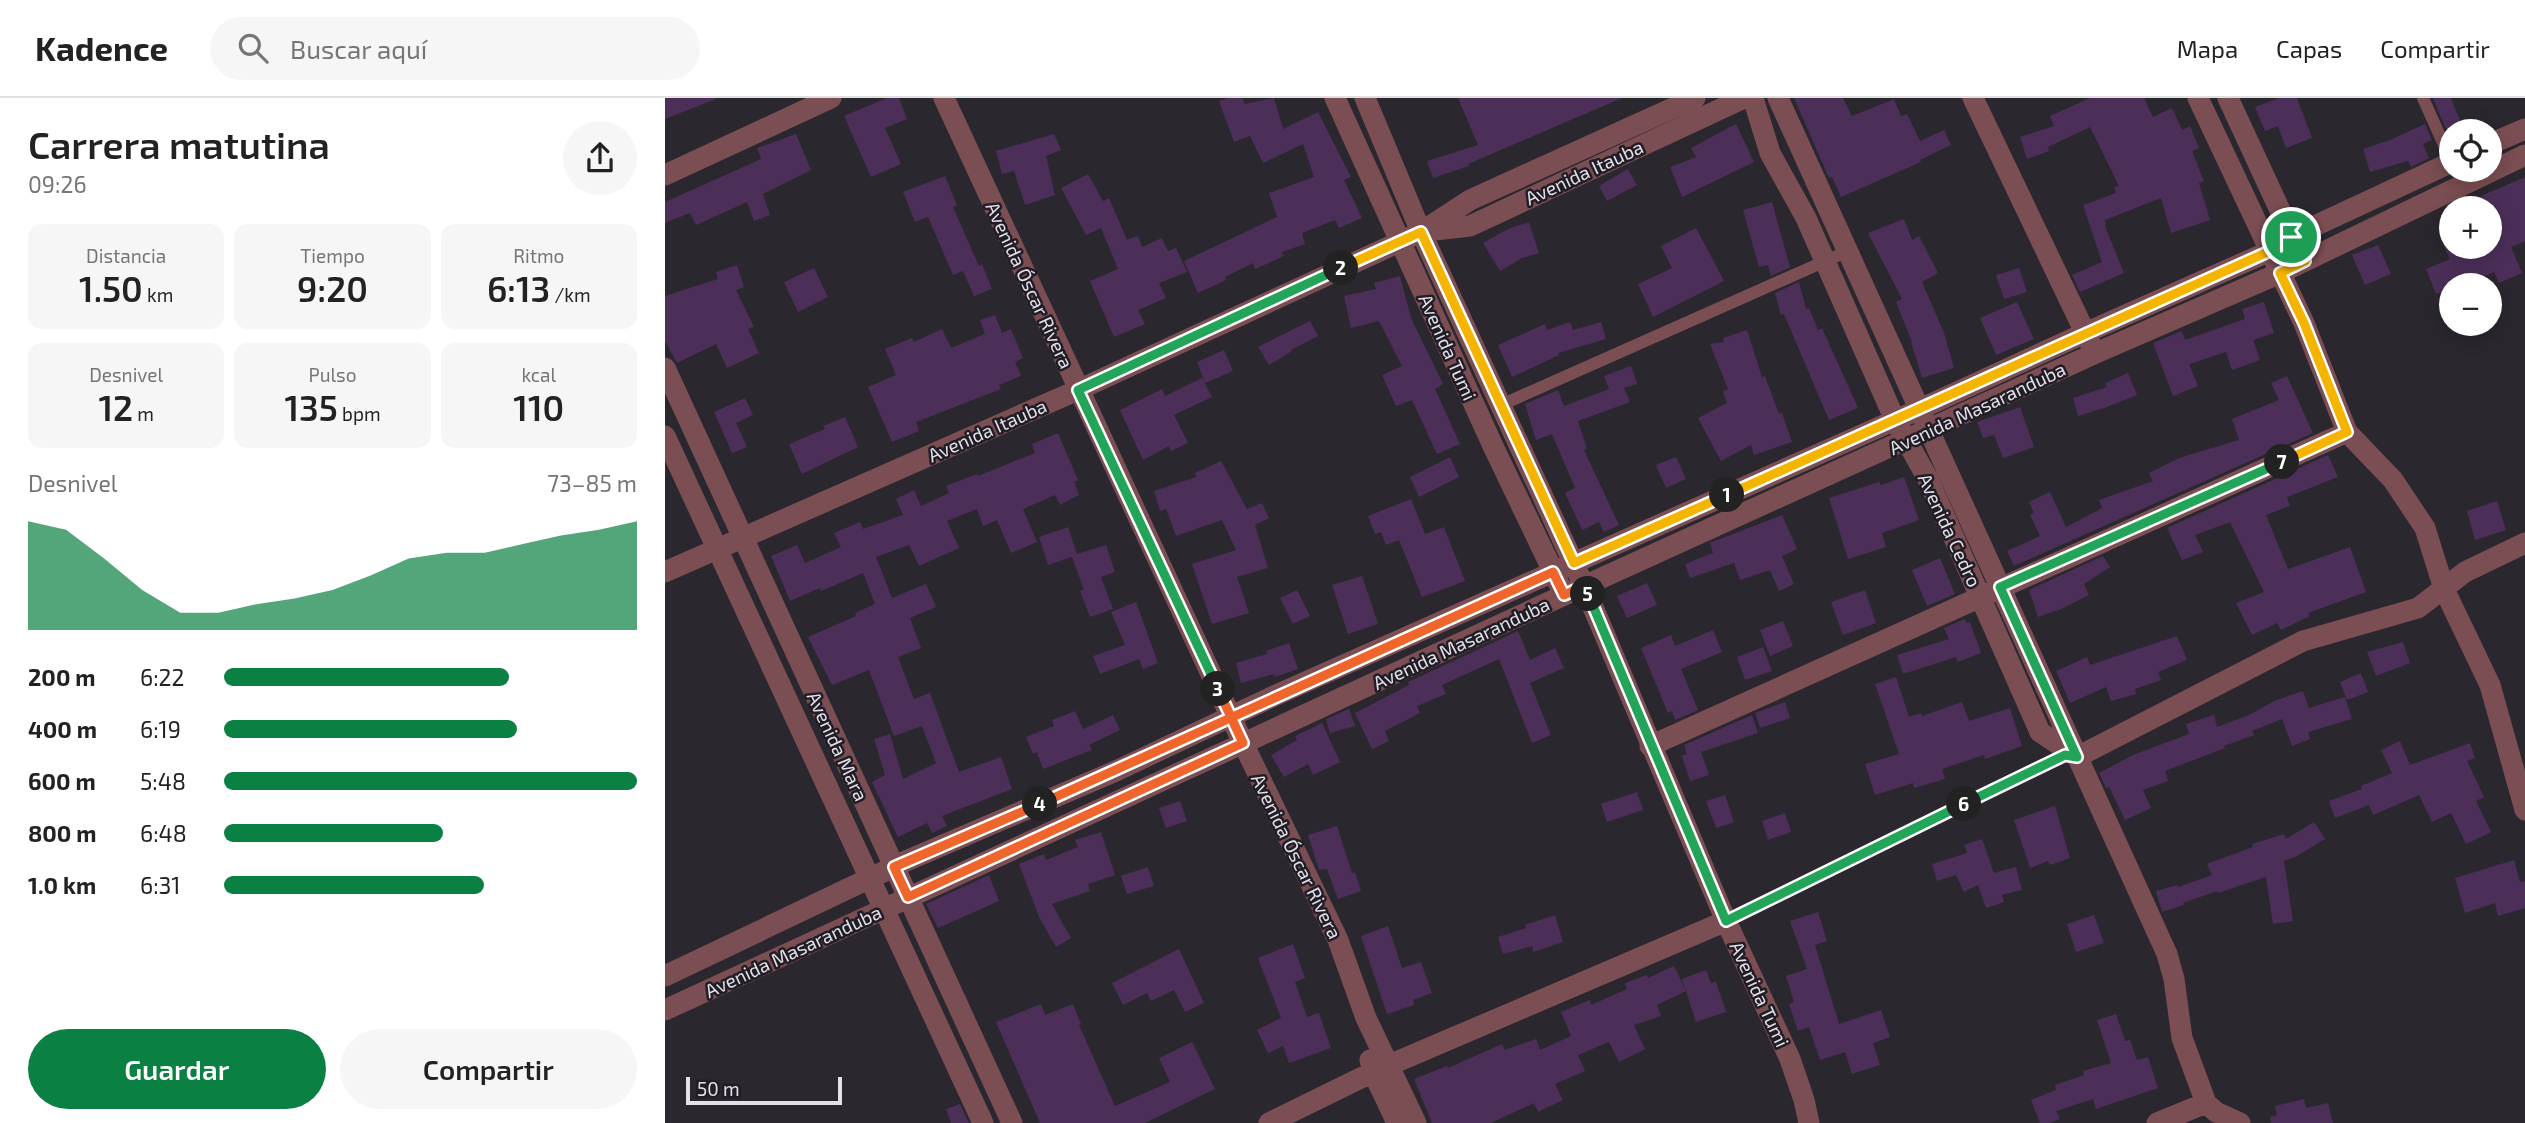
<!DOCTYPE html>
<html lang="es">
<head>
<meta charset="utf-8">
<style>
	:root { --surface:#fff; --page:#f6f6f6; --text:#222; --muted:#767676; --line:#e0e0e0; --accent:#0b8043 }
	body { margin:0; font-family:"Exo 2",sans-serif; background:var(--page); color:var(--text); height:100vh; display:flex; flex-direction:column; font-size:26px; white-space:nowrap }
	* { box-sizing:border-box; margin:0 }
	p { font-size:23px; color:var(--muted) }
	.icon { flex:none; width:38px; height:38px; fill:none; stroke:currentColor; stroke-width:2; stroke-linecap:round; stroke-linejoin:round }
	.map { position:relative; flex:1; overflow:hidden }
	.sheet { display:flex; flex-direction:column; background:var(--surface); width:665px }
	.sheet>* { flex:none }
	.buttons { position:absolute; left:1774px; top:21px; display:grid; gap:14px }
	.buttons a { display:grid; place-items:center; width:63px; height:63px; border-radius:50%; background:var(--surface); box-shadow:0 4px 18px #0003; font-size:35px }
	.scale { position:absolute; left:21px; bottom:18px; width:156px; box-sizing:border-box; padding-left:7px; border:4px solid #e3e1e7; border-top:0; font-size:19px; line-height:24px; white-space:nowrap; color:#e3e1e7; -webkit-text-stroke:5px #211d26; paint-order:stroke }
	.pin { position:absolute; display:grid; place-items:center; width:60px; height:60px; color:#fff; margin:-30px; border:4px solid #fff; border-radius:50%; box-shadow:0 2px 7px #0007 }
	.km { position:absolute; width:35px; height:35px; margin:-18px; border-radius:50%; background:#222; color:#fff; font-size:19px; line-height:35px; text-align:center }
	.round { display:grid; place-items:center; flex:none; width:74px; height:74px; border-radius:37px; background:var(--page) }
	.summary { display:flex; align-items:center; justify-content:space-between; height:119px; padding:0 28px }
	h1 { font-size:38px; font-weight:600; line-height:52px }
	.metrics { display:grid; grid-template-columns:repeat(3,1fr); gap:10px; height:119px; padding:7px 28px }
	.metrics div { display:grid; align-content:center; border-radius:14px; background:var(--page); text-align:center }
	.metrics b { font-size:35px; font-weight:600 }
	.metrics small { font-size:19px; font-weight:400 }
	.metrics p { font-size:19px }
	.chart { height:196px; padding:14px 28px }
	.chart p { display:flex; justify-content:space-between }
	.chart svg { width:100%; height:126px; margin-top:7px; fill:var(--accent); opacity:.7 }
	.button { display:flex; gap:14px; margin-top:auto; padding:14px 28px }
	.button a { flex:1; height:80px; border-radius:42px; background:var(--accent); color:#fff; font-size:28px; font-weight:600; line-height:80px; text-align:center }
	.button a+a { background:var(--page); color:var(--text) }
	ul { padding:0 28px; list-style:none; font-size:23px }
	li { display:grid; grid-template-columns:112px 84px 1fr; align-items:center; height:52px }
	li i { height:18px; border-radius:9px; background:var(--accent) }
	header { display:flex; align-items:center; gap:42px; box-sizing:border-box; height:98px; padding:0 35px; background:var(--surface); border-bottom:2px solid var(--line) }
	header strong { font-size:33px }
	nav { display:flex; gap:38px; margin-inline-start:auto; font-size:24px }
	.search { width:490px; height:63px; background:var(--page); display:flex; align-items:center; gap:18px; box-sizing:border-box; padding:0 24px; border-radius:38px; color:var(--muted); font-size:26px }
	main { display:flex; flex:1; min-height:0 }
	.map>svg:first-child { display:block }
	.building { fill:#4b2f59 }
	.lines { fill:none; stroke-linecap:round; stroke-linejoin:round }
	.path { stroke:#656269; stroke-width:3.5; stroke-dasharray:3.5 5; stroke-linecap:butt }
	.lane { stroke:#7b4e53; stroke-width:12 }
	.street { stroke:#7b4e53; stroke-width:21 }
	.split-1-casing { stroke:#fff; stroke-width:14 }
	.split-2-casing { stroke:#fff; stroke-width:14 }
	.split-3-casing { stroke:#fff; stroke-width:14 }
	.split-4-casing { stroke:#fff; stroke-width:14 }
	.split-5-casing { stroke:#fff; stroke-width:14 }
	.split-6-casing { stroke:#fff; stroke-width:14 }
	.split-7-casing { stroke:#fff; stroke-width:14 }
	.split-8-casing { stroke:#fff; stroke-width:14 }
	.split-1 { stroke:#f5b400; stroke-width:9 }
	.split-2 { stroke:#f5b400; stroke-width:9 }
	.split-3 { stroke:#22a559; stroke-width:9 }
	.split-4 { stroke:#f0652b; stroke-width:9 }
	.split-5 { stroke:#f0652b; stroke-width:9 }
	.split-6 { stroke:#22a559; stroke-width:9 }
	.split-7 { stroke:#22a559; stroke-width:9 }
	.split-8 { stroke:#f5b400; stroke-width:9 }
	.labels { text-anchor:middle; dominant-baseline:central; stroke-width:5; stroke-linejoin:round; paint-order:stroke }
	.street-label { font-size:19px; fill:#e3e1e7; stroke:#211d26 }
</style>
</head>
<body>
<header>
<strong>Kadence</strong>
<div class="search"><svg class="icon" aria-label="search" viewBox="0 0 24 24"><circle cx="10" cy="10" r="6"/><path d="M15 15l6 6"/></svg>Buscar aquí</div>
<nav><a>Mapa</a><a>Capas</a><a>Compartir</a></nav>
</header>
<main>
<section class="sheet">
<div class="summary"><div><h1>Carrera matutina</h1><p>09:26</p></div><a class="round"><svg class="icon" aria-label="share" viewBox="0 0 24 24"><path d="M12 15V3M7 8l5-5 5 5M5 13v7h14v-7"/></svg></a></div>
<div class="metrics">
<div><p>Distancia</p><b>1.50<small> km</small></b></div>
<div><p>Tiempo</p><b>9:20</b></div>
<div><p>Ritmo</p><b>6:13<small> /km</small></b></div>
</div>
<div class="metrics">
<div><p>Desnivel</p><b>12<small> m</small></b></div>
<div><p>Pulso</p><b>135<small> bpm</small></b></div>
<div><p>kcal</p><b>110</b></div>
</div>
<div class="chart"><p><span>Desnivel</span>73–85 m</p>
<svg viewBox="0 0 160 44" preserveAspectRatio="none"><path d="M0 44V6L10 9L20 19L30 30L40 38L50 38L60 35L70 33L80 30L90 25L100 19L110 17L120 17L130 14L140 11L150 9L160 6V44z"/></svg>
</div>
<ul>
<li><b>200 m</b>6:22<i style="width:69%"></i></li>
<li><b>400 m</b>6:19<i style="width:71%"></i></li>
<li><b>600 m</b>5:48<i style="width:100%"></i></li>
<li><b>800 m</b>6:48<i style="width:53%"></i></li>
<li><b>1.0 km</b>6:31<i style="width:63%"></i></li>
</ul>
<div class="button"><a>Guardar</a><a>Compartir</a></div>
</section>
<div class="map">
<svg width="1860" height="1025" viewBox="0 0 1860 1025">
	<rect width="100%" height="100%" fill="#2b272f"/>
	<path class="building" d="M0 0H51V1L0 21Z
		M222 0H234L242 21 220 30 236 66 206 79 179 18Z
		M563 0H577L580 6 609 0 618 31 653 14 686 79 679 82 697 120 674 130 670 122 637 135 640 146 617 154 619 158 590 171 588 165 560 179 561 182 533 195 519 163 612 119 604 95 649 79 638 46 598 65 585 38 569 44 554 3Z
		M793 0H957L803 66 804 68 768 80 762 63 813 47Z
		M1129 0H1178L1187 18 1229 1 1236 18 1242 16 1255 43 1279 32 1286 47 1255 62 1256 64 1176 99 1167 79 1164 80Z
		M1425 0H1479L1488 19 1507 10 1517 32 1525 28 1534 50 1527 53 1539 83 1534 85 1545 122 1506 135 1496 100 1440 122 1441 131 1459 175 1415 194 1407 177 1437 164 1418 107 1451 95 1449 89 1454 88 1425 29 1383 49 1384 53 1362 61 1355 39 1389 28 1385 18Z
		M1614 0H1632L1647 40 1621 50 1613 28 1600 33 1590 9Z
		M1768 0H1786L1798 30 1783 36Z
		M1071 26 1089 64 1017 99 1005 69 1031 59 1026 50Z
		M1760 26 1767 42 1758 46 1764 60 1746 69 1743 63 1705 74 1698 51 1725 42Z
		M131 36 146 72 98 96 105 117 89 123 82 104 31 127 25 115 0 125V104L96 61 92 50Z
		M389 36 396 52 381 58 390 97 360 107 349 73 337 76 331 53Z
		M963 71 972 87 942 103 934 88Z
		M423 76 438 103 444 100 462 142 473 138 477 149 497 140 503 153 511 150 522 174 494 185 501 200 473 212 480 226 449 239 425 183 453 171 436 130 421 137 396 90Z
		M280 78 292 108 288 109 314 168 317 166 327 191 309 198 298 173 288 177 263 119 250 124 238 94Z
		M1860 79V143L1846 149 1857 175 1834 185 1829 174 1799 187H1787V190L1771 196 1761 171 1785 161 1779 149H1825V110H1788Z
		M1107 104 1125 169 1106 178 1103 167 1094 169 1078 112Z
		M1239 121 1247 142 1254 138 1273 175 1257 184 1279 235 1289 270 1257 280 1246 244H1247L1231 204 1237 201 1203 135Z
		M864 124 874 155 857 160 835 173 818 145 843 131Z
		M1031 130 1059 183 988 219 973 186 1007 170 996 148Z
		M1713 147 1726 176 1700 187 1687 157Z
		M72 167 79 189 71 192 89 229 83 231 94 255 62 270 51 246 12 265 0 243V198L53 181 51 174Z
		M149 170 163 199 133 214 119 184Z
		M1354 170 1362 194 1339 201 1331 177Z
		M735 178 746 220 778 286 770 291 795 346 772 356 747 302 731 308 717 277 737 268 714 223 686 230 679 198 711 191 709 185Z
		M1134 184 1141 211 1144 210 1153 232 1157 230 1193 310 1164 322 1119 216 1116 217 1110 195Z
		M1352 204 1369 241 1331 257 1315 220Z
		M1599 204 1609 235 1588 242 1595 262 1567 272 1561 254 1524 266 1533 288 1508 298 1488 245 1517 233 1520 242 1580 221 1577 211Z
		M330 217 337 235 346 231 358 260 350 264 356 278 334 287 336 291 251 324 254 333 227 344 203 289 231 277 220 251 247 240 249 244 277 231 286 250 320 236 315 222Z
		M645 223 653 238 626 252 627 253 604 267 593 249Z
		M905 224 908 232 936 224 941 241 893 255 894 257 847 279 833 247 880 226 882 232Z
		M1082 232 1097 279 1100 278 1114 316 1117 315 1127 344 1089 357 1086 347 1056 363 1033 320 1062 305 1058 293 1063 291 1045 246 1059 244 1058 240Z
		M559 252 568 273 540 285 532 264Z
		M966 268 972 286 959 290 965 304 913 323 922 351 919 352 954 427 939 434 934 424 917 432 900 395 910 390 887 336 871 342 860 306 893 292 899 308 944 291 939 278Z
		M1463 275 1472 297 1442 309 1413 318 1408 300 1442 289 1440 285Z
		M1622 278 1648 335 1349 468 1342 453 1375 438 1365 417 1369 415 1364 404 1385 394 1401 429 1437 410 1434 402 1488 383 1484 375 1514 360 1574 342 1567 321 1614 302 1606 285Z
		M537 280 547 299 509 317 523 345 506 353 504 348 478 362 455 312 497 291 500 298Z
		M80 300 88 317 71 325 82 349 67 355 49 314Z
		M1355 309 1369 349 1338 360 1329 337 1318 340 1312 324Z
		M180 319 193 349 137 376 124 346 160 331 158 328Z
		M393 335 413 382 409 384 414 397 395 407 390 397 358 411 372 444 346 455 332 422 318 428 312 411 282 423 294 450 254 468 244 447 211 459 227 500 261 486 271 509 245 520 256 550 233 559 249 601 265 595 294 674 336 659 347 691 277 718 282 728 267 735 262 725 233 739 207 684 220 677 209 641 225 636 238 681 271 665 257 628 229 638 204 572 167 587 143 539 191 518 190 515 210 506 198 475 156 493 155 490 125 503 106 458 132 447 140 465 176 449 169 435 195 424 198 431 238 417 231 401 249 392 256 408 284 395 281 388 312 376 313 378 370 355 367 346Z
		M1663 357 1673 379 1622 399 1625 408 1601 417 1623 471 1685 449 1701 494 1643 515 1645 518 1616 532 1612 525 1587 537 1571 505 1599 494 1565 424 1530 437 1538 454 1517 462 1502 430Z
		M785 359 794 379 754 399 745 379Z
		M1011 359 1021 381 1001 390 991 367Z
		M556 363 582 411 597 405 604 420 590 427 603 470 572 479 584 515 547 526 527 466 571 452 557 422 511 438 501 411 495 413 489 393 531 379 530 375Z
		M1239 379 1254 422 1217 435 1221 449 1183 461 1164 400 1214 384 1216 387Z
		M746 401 760 436 779 429 800 483 757 499 734 442 721 447 716 434 710 436 703 418Z
		M1832 403 1841 432 1810 442 1802 413Z
		M1117 417 1132 451 1117 458 1129 486 1114 493 1105 472 1075 482 1069 465 1025 480 1020 466 1048 455 1045 445Z
		M403 429 412 456 441 447 450 474 436 479 448 511 425 519 415 493 419 492 407 459 383 467 374 439Z
		M1438 458 1445 469 1419 486 1424 497 1396 511 1373 519 1364 492Z
		M1275 460 1290 496 1262 508 1247 472Z
		M697 478 713 526 683 536 667 487Z
		M982 485 992 507 962 520 952 498Z
		M632 492 645 518 628 526 615 500Z
		M1200 492 1211 525 1178 537 1166 504Z
		M471 504 493 565 478 571 474 561 435 576 428 558 460 547 446 514Z
		M1300 521 1301 525 1305 524 1316 555 1293 564 1291 559 1238 576 1232 557 1284 541 1279 530Z
		M1118 523 1128 548 1105 558 1095 532Z
		M1048 532 1057 554 1016 571 1033 612 1010 622 1007 613 1003 615 976 550 1006 537 1010 548Z
		M853 533 865 562 890 550 899 570 865 585 886 637 867 645 834 561 777 587 781 596 752 608 755 615 720 633 724 643 707 651 690 615 744 587 743 584Z
		M1512 538 1522 562 1493 574 1496 582 1470 591 1471 596 1446 603 1441 589 1405 605 1391 573 1422 559 1425 567Z
		M1738 544 1745 565 1711 578 1702 554Z
		M624 545 633 571 610 579 609 576 576 585 571 565 602 556 601 553Z
		M1098 549 1107 573 1080 582 1072 559Z
		M1696 575 1703 594 1682 602 1675 584Z
		M1231 579 1244 619 1256 615 1257 618 1297 604 1304 623 1345 610 1357 648 1320 661 1319 657 1277 671 1280 681 1249 690 1248 685 1210 697 1200 666 1234 656 1210 586Z
		M1638 593 1644 610 1680 599 1687 621 1643 634 1645 641 1627 648 1617 621 1587 633 1589 637 1559 648 1560 650 1500 673 1503 683 1478 692 1486 710 1460 722 1444 689 1441 690 1434 675 1468 657 1524 636 1521 626 1549 617 1552 629 1584 617 1609 603Z
		M1120 604 1125 620 1095 630 1090 615Z
		M684 611 690 628 665 635 661 621Z
		M410 613 418 631 448 617 455 632 424 647 427 652 378 671 372 654 368 656 361 639 389 628 387 622Z
		M1087 617 1093 635 1036 654 1044 677 1025 683 1017 658 1022 656 1019 647Z
		M657 625 675 664 648 677 643 666 619 679 606 657 632 642 630 638Z
		M1735 643 1745 667 1805 645 1810 660 1802 663 1819 699 1811 703 1826 734 1801 746 1786 715 1767 724 1754 697 1708 717 1704 707 1670 720 1664 703 1697 691 1696 688 1727 675 1716 652Z
		M972 694 978 712 942 724 936 706Z
		M1060 697 1069 724 1051 730 1041 703Z
		M515 703 522 723 501 730 494 710Z
		M1390 708 1405 760 1385 767 1383 763 1365 770 1349 722Z
		M1120 715 1126 734 1103 742 1097 723Z
		M1649 724 1660 741 1630 759 1619 763 1628 823 1608 826 1601 779 1553 795 1552 793 1518 805 1519 807 1497 814 1491 793 1512 787 1513 789 1547 777 1542 766 1588 749 1587 746 1619 736 1621 741Z
		M672 728 687 775 690 774 696 793 673 801 662 771 654 772 643 737Z
		M436 734 450 777 423 786 425 793 387 806 406 840 391 849 374 819 354 766 379 756 381 762 413 749 410 742Z
		M1317 741 1329 775 1351 769 1357 792 1337 797 1339 804 1321 810 1313 787 1299 794 1291 777 1272 783 1267 766 1302 755 1299 747Z
		M1849 762 1855 784 1860 783V810L1833 818 1830 805 1800 815 1790 780Z
		M483 769 489 788 462 796 456 778Z
		M324 777 334 803 273 830 261 806Z
		M1153 814 1162 843 1150 847 1174 926 1216 912 1225 939 1208 945 1215 967 1187 976 1180 954 1155 962 1144 929 1133 933 1124 906 1129 904 1121 878 1142 871 1125 823Z
		M890 817 898 844 868 854 867 848 838 856 833 839 861 830 860 827Z
		M1429 817 1439 845 1411 854 1402 826Z
		M723 828 737 870 756 864 767 895 748 902 749 907 722 916 696 838Z
		M628 846 640 880 630 884 642 919 654 915 666 950 624 965 618 948 603 955 592 932 616 920 593 860Z
		M514 851 539 905 520 914 509 892 486 903 482 895 458 907 447 885Z
		M1009 868 1021 893 992 907 996 918 969 927 980 951 954 964 944 944 913 957 920 973 890 986 898 1002 873 1014 869 1005 826 1025H767L749 981 782 968 783 970 837 946 840 952 871 941 875 952 906 938 896 914 925 902 926 907 962 891 960 885 982 877 983 880Z
		M1041 872 1046 885 1051 884 1061 914 1031 924 1017 881Z
		M376 906 380 917 408 906 416 926 414 927 450 1008 505 984 494 960 527 944 550 991 480 1025H375L331 924Z
		M1451 916 1460 943 1465 942 1472 962 1483 959 1493 990 1431 1011 1428 1001 1391 1013 1395 1021 1385 1025H1375L1366 1002 1391 992 1390 987 1419 977 1418 973 1446 965 1432 922Z
		M1639 1001 1641 1010 1663 1005 1668 1025H1606L1605 1019 1612 1017 1610 1008Z
		M295 1006 304 1025H286L281 1011Z"/>
	<g class="lines">
		<path class="path" d="M1080 814 1384 664"/>
		<path class="lane" d="M1758 0 1787 65
			M836 307 1183 153"/>
		<path class="street" d="M279 0 578 645 673 842 701 920 751 1025
			M670 0 828 348 895 488
			M700 0 756 134 919 488 1061 823 1125 961 1139 1002 1144 1025
			M1088 0 1105 55 1141 120 1230 322 1263 381 1375 634 1411 658
			M1113 0 1502 856 1509 881 1517 940 1541 1005 1551 1014 1575 1025
			M1308 0 1426 247
			M1533 0 1639 225 1682 334 1728 382 1760 430 1779 491 1825 587 1860 712
			M1563 0 1632 149
			M1825 46 1860 31
			M0 77 166 0
			M761 133 805 128 1079 0
			M0 270 347 1025
			M0 338 318 1025
			M0 474 413 292 756 134 805 102 1030 0
			M985 648 1682 334
			M1412 659 1638 543 1753 510 1800 474 1860 445
			M0 878 241 763 453 672 609 598 1255 311 1420 235 1605 153 1626 139 1787 64
			M0 912 919 488 1431 255 1615 175 1860 57
			M705 962 708 974 732 1025
			M604 1025 708 974 1061 823
			M1492 1025 1541 1005"/>
	</g>
	<g class="lines">
		<g class="split-1-casing">
			<path id="split-1" d="M1062 397 1605 153 1626 139"/>
		</g>
		<g class="split-2-casing">
			<path id="split-2" d="M676 170 756 134 909 465 1062 397"/>
		</g>
		<g class="split-3-casing">
			<path id="split-3" d="M553 591 413 292 676 170"/>
		</g>
		<g class="split-4-casing">
			<path id="split-4" d="M375 706 229 769 243 799 578 645 553 591"/>
		</g>
		<g class="split-5-casing">
			<path id="split-5" d="M375 706 888 474 899 497 919 488 923 496"/>
		</g>
		<g class="split-6-casing">
			<path id="split-6" d="M923 496 1061 823 1299 706"/>
		</g>
		<g class="split-7-casing">
			<path id="split-7" d="M1299 706 1400 657 1412 659 1335 489 1617 364"/>
		</g>
		<g class="split-8-casing">
			<path id="split-8" d="M1617 364 1682 334 1639 225 1615 175 1640 163 1626 139"/>
		</g>
		<use href="#split-1" class="split-1"/>
		<use href="#split-2" class="split-2"/>
		<use href="#split-3" class="split-3"/>
		<use href="#split-4" class="split-4"/>
		<use href="#split-5" class="split-5"/>
		<use href="#split-6" class="split-6"/>
		<use href="#split-7" class="split-7"/>
		<use href="#split-8" class="split-8"/>
	</g>
	<g class="labels">
		<g class="street-label">
			<text transform="translate(919 74) rotate(-25)">Avenida Itauba</text>
			<text transform="translate(365 187) rotate(65)">Avenida Óscar Rivera</text>
			<text transform="translate(783 249) rotate(66)">Avenida Tumi</text>
			<text transform="translate(1312 310) rotate(-25)">Avenida Masaranduba</text>
			<text transform="translate(322 332) rotate(-24)">Avenida Itauba</text>
			<text transform="translate(1285 432) rotate(65)">Avenida Cedro</text>
			<text transform="translate(796 545) rotate(-25)">Avenida Masaranduba</text>
			<text transform="translate(173 648) rotate(65)">Avenida Mara</text>
			<text transform="translate(632 758) rotate(64)">Avenida Óscar Rivera</text>
			<text transform="translate(128 853) rotate(-25)">Avenida Masaranduba</text>
			<text transform="translate(1095 896) rotate(65)">Avenida Tumi</text>
		</g>
	</g>
</svg>
<div class="buttons">
<a><svg class="icon" aria-label="locate" viewBox="0 0 24 24"><circle cx="12" cy="12" r="6"/><path d="M12 2v4M12 18v4M2 12h4M18 12h4"/></svg></a>
<a>+</a>
<a>−</a>
</div>
<div class="scale">50 m</div>
<div class="pin" style="left:1626px;top:139px;background:#1e9e55"><svg class="icon" aria-label="arrive" viewBox="0 0 24 24"><path d="M6 21V4h12l-3 4 3 4H6"/></svg></div>
<b class="km" style="left:1062px;top:397px">1</b>
<b class="km" style="left:676px;top:170px">2</b>
<b class="km" style="left:553px;top:591px">3</b>
<b class="km" style="left:375px;top:706px">4</b>
<b class="km" style="left:923px;top:496px">5</b>
<b class="km" style="left:1299px;top:706px">6</b>
<b class="km" style="left:1617px;top:364px">7</b>
</div>
</main>
</body>
</html>
